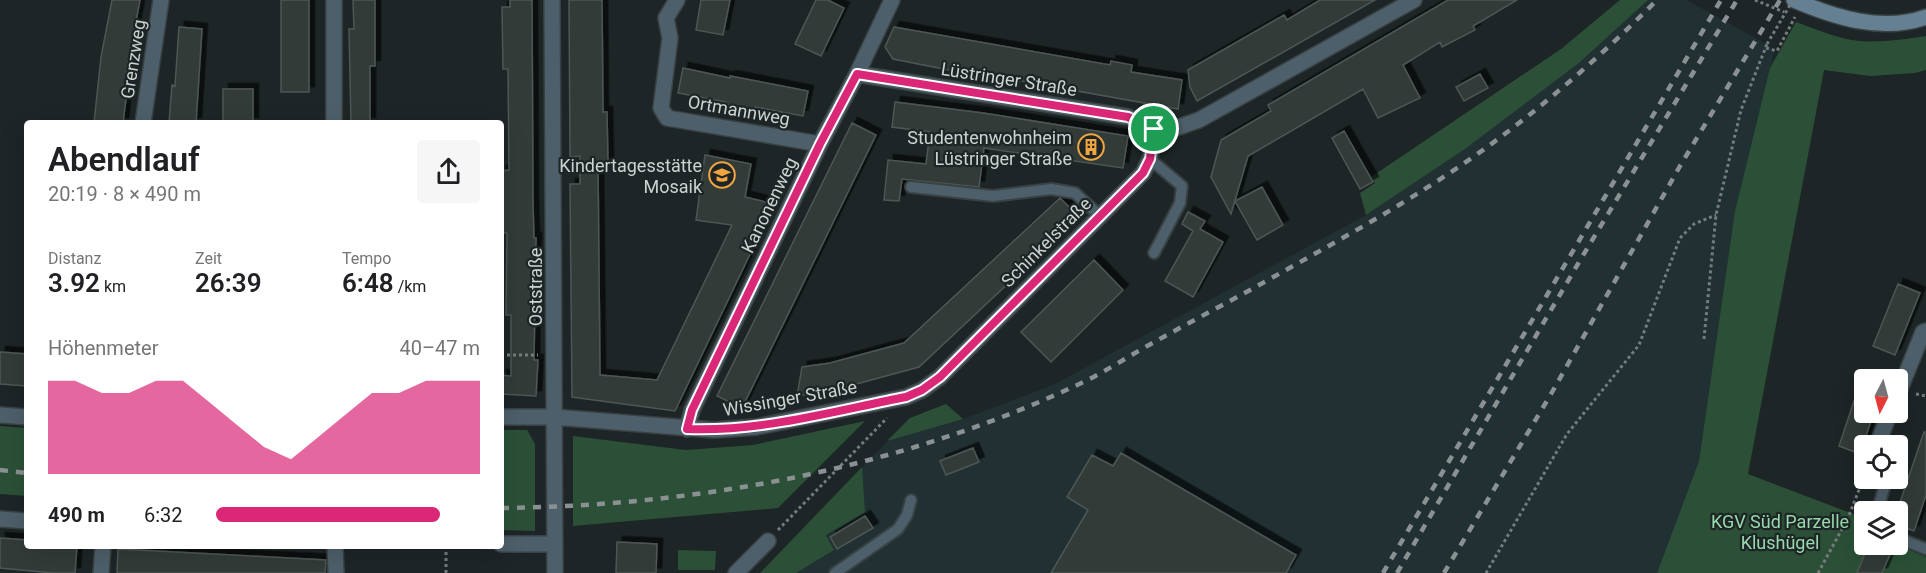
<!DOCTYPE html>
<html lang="de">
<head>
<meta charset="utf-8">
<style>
	:root { --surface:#fff; --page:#f6f6f6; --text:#202124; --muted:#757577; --accent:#db2777 }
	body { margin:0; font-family:Roboto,sans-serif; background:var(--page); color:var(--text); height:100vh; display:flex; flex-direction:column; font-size:22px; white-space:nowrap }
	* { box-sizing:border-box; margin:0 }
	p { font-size:20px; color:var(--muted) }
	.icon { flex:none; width:33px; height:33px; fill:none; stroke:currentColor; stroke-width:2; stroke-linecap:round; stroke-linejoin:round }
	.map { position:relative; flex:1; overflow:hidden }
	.sheet { position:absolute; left:24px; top:120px; width:480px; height:429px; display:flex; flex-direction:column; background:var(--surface); border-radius:6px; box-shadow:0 6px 24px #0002 }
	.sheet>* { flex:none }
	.needle { width:39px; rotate:186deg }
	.controls { position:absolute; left:1854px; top:369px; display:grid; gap:12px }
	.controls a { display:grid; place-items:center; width:54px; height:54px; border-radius:6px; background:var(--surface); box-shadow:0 6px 24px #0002; font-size:30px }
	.pin { position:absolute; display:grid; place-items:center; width:51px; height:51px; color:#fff; margin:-26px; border:3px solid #fff; border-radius:50%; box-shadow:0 2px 6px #0007 }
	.round { display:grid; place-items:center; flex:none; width:63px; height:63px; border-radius:6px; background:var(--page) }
	.headline { display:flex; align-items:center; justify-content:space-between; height:102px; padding:0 24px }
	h1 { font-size:33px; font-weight:600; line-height:45px }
	.stats { display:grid; grid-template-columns:repeat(3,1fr); gap:9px; height:102px; padding:6px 24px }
	.stats div { display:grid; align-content:center }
	.stats b { font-size:26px; font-weight:600 }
	.stats small { font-size:16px; font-weight:400 }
	.stats p { font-size:16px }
	.chart { height:168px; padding:12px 24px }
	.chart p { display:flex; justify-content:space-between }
	.chart svg { width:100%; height:108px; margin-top:6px; fill:var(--accent); opacity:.7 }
	ul { padding:0 24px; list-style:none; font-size:20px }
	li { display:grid; grid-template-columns:96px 72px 1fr; align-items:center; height:45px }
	li i { height:15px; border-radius:8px; background:var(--accent) }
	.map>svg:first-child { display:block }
	.built { fill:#213033 }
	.green { fill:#2b5037 }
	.building { fill:#313a38; stroke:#4e5755; stroke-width:1.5; filter:url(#shadow) }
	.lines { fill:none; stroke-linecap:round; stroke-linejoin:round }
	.lane-casing { stroke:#394142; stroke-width:14 }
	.street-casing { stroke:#394142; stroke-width:18 }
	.secondary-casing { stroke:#394142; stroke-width:18 }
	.path { stroke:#757c7d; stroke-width:3; stroke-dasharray:3 3; stroke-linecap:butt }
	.lane { stroke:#4d5f6a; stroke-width:10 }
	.street { stroke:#4d5f6a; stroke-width:15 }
	.secondary { stroke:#648092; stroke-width:15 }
	.rail { stroke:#8b9192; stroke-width:4.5; stroke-dasharray:8 8; stroke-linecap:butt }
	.path-bridge { stroke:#757c7d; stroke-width:3; stroke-dasharray:3 3; stroke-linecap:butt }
	.route-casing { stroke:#fff; stroke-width:12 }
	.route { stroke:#db2777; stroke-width:8 }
	.labels { text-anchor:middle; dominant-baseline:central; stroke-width:4.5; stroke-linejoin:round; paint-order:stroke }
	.street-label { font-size:18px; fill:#cdd2d3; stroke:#1d2526 }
	.poi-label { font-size:18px; fill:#cdd2d3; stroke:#1d2526; text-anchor:end }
	.park-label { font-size:18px; fill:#98d9ab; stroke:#1d2526 }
</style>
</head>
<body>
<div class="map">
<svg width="1926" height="573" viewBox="0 0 1926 573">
	<defs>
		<filter id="shadow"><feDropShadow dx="5.5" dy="-5.5" stdDeviation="0" flood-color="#0009"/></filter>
	</defs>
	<rect width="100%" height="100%" fill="#1d2526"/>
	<path class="built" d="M1648 0H1687L1775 49 1735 211 1699 461 1657 573H760L910 418 946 404 963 419 1053 385 1366 215 1465 149 1579 63Z"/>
	<path class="green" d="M1620 0H1648L1579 63 1465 149 1366 215 1360 193 1375 183 1371 177 1561 49Z
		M1796 22C1816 29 1838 39 1860 41 1882 43 1904 39 1926 36V70L1915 73 1870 76 1824 70 1748 474 1861 517 1855 527 1864 531V544L1897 545 1926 557V573H1657L1699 461 1735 211 1770 68Z
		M946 404 963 419 887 441 910 418Z
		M865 421 778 508 573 526V436L686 450 753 445Z
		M0 426 27 428V496L0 494Z
		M501 430H527L535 444V531L501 530Z
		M862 467 865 512 826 535 834 550 796 573H760Z
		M678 550 716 551 715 570H678Z"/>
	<path class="building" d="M112 0H140L126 74 129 75 123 123H94L101 57Z
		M281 0H309V92H281Z
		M353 0H375V66H370V123H351L349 29H354Z
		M510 0H532L533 204 534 238H536L534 360H538L536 396 501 394V375L511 376V315H506L507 233H503L501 190V171L509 170 508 69H503L502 7H510Z
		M569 0H602L603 112H607L608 163H598L600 375 657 380 721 248 732 225 696 220 705 155 751 164 745 197 774 204 675 411 572 397 570 184H580V156L570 157Z
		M701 0H730L723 35 696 30Z
		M816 0H828L844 8 821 56 795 44Z
		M1320 0H1375L1197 101 1190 87 1188 70 1284 15 1287 20Z
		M1448 0H1517L1473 26 1475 30 1442 47 1440 42 1403 65 1420 98 1378 118 1363 89 1248 156 1231 214 1211 177 1221 140 1271 111 1268 105Z
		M179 27 202 29 196 123H169L172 85 175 86Z
		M894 27 1110 65 1111 61 1132 65 1131 72 1182 80 1178 109 1010 79V82L893 59 885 47Z
		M683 68 730 78V76L808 91 803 116 755 107V109L725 104 726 102 678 93Z
		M1480 74 1488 88 1464 101 1456 87Z
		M223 89H253V123H223Z
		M895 102 983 113 1128 136 1123 168 984 148 979 187 902 179 899 201 884 200 888 160 926 164 930 132 892 127Z
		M852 123 876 135 742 408 717 396Z
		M1344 131 1373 182 1360 189 1332 138Z
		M1262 187 1283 225 1257 240 1235 201Z
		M1060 198 1079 217 919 367 838 389 797 396 802 367 830 363 904 343Z
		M1188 212 1205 221 1200 229 1223 242 1193 297 1165 281 1193 231 1182 224Z
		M1094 260 1123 290 1051 362 1021 332Z
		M1898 284 1920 293 1895 355 1873 346Z
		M0 352 27 354V386L0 384Z
		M1862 377 1864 378V412H1874L1860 454 1839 446Z
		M1924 432H1926V495L1914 531 1898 525V508Z
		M973 448 979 462 946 475 940 461Z
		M1121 453 1296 555 1286 573H1051L1088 510 1067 497 1092 455 1113 466Z
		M865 516 873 528 837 549 830 537Z
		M0 538 27 540V546H77L75 573H53L0 568Z
		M617 542 657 544 656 573H616Z
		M1869 544H1874L1891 552 1882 573H1857Z
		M118 549 326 560 325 573H117Z"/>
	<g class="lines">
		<g class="lane-casing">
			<path id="lane" d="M1150 159 1182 186 1180 203 1154 253
				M911 187 993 196 1051 189 1075 193 1099 215
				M1877 512 1887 478
				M1898 538 1926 549
				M835 573 898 529 907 515 911 500"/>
		</g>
		<g class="street-casing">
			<path id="street" d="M334 0V123
				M552 0 555 573
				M677 0 666 18 670 38 661 108 667 118 820 144
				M857 74 1128 117 1154 129
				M143 123 161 0
				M1898 394 1923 332 1926 331
				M0 415 27 417
				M501 417H554L714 430 756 427 906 397 922 390 940 377 1143 173 1150 159 1154 129 1179 127 1199 120 1414 0
				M687 429 692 410 820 144 857 74 892 0
				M1877 446 1890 412
				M0 519 27 521
				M501 544H555
				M335 546 336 573
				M101 573 103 546
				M736 573 768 541"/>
		</g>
		<g class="secondary-casing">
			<path id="secondary" d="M1794 0C1834 17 1882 33 1926 17"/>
		</g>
		<path class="path" d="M1755 0 1784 12
			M1766 48 1777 51 1795 17
			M1704 339 1716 215 1741 110 1767 44
			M501 355H538
			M1916 394 1926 396
			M778 530 887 418
			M446 546V573
			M1486 573 1567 434 1639 345 1680 238 1694 224 1716 215
			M1818 573 1848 518 1864 477"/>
		<use href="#lane" class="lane"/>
		<use href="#street" class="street"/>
		<use href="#secondary" class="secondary"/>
		<path class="rail" d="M0 470 27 473
			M501 508C697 506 897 469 1075 386 1100 375 1124 359 1149 345 1188 323 1229 302 1268 280 1350 234 1431 190 1506 133 1560 92 1609 48 1657 0
			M1383 573 1721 0
			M1397 573 1582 257 1737 0
			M1444 573 1551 394 1680 166 1780 0"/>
		<path class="path-bridge" d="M1767 44 1793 0"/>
	</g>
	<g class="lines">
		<g class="route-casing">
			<path id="route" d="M857 74 1128 117 1154 129 1150 159 1143 173 940 377 922 390 906 397C834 411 761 432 687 429L692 410 820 144Z"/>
		</g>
		<use href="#route" class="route"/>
	</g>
	<defs>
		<g id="building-ring" transform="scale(1.35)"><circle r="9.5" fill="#1d2526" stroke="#f1a540" stroke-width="1.5"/><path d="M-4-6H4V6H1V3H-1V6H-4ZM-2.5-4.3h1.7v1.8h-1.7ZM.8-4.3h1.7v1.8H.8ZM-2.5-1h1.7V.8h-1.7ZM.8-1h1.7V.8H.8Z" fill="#f1a540"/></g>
		<g id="school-ring" transform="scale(1.35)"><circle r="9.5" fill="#1d2526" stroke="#f1a540" stroke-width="1.5"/><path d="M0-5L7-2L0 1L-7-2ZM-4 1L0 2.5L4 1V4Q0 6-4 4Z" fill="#f1a540"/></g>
	</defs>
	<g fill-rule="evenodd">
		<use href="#building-ring" x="1091" y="147"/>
		<use href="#school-ring" x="722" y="175"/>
	</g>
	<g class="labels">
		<g class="street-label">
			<text transform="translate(133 59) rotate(-81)">Grenzweg</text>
			<text transform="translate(1009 79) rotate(9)">Lüstringer Straße</text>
			<text transform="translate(739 110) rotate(10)">Ortmannweg</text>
			<text transform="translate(769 205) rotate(-64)">Kanonenweg</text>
			<text transform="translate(1046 242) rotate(-45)">Schinkelstraße</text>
			<text transform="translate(535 287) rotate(-90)">Oststraße</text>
			<text transform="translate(790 398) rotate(-10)">Wissinger Straße</text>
		</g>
		<g class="poi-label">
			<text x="1072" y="137">Studentenwohnheim<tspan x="1072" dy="21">Lüstringer Straße</tspan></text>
			<text x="702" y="165">Kindertagesstätte<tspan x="702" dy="21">Mosaik</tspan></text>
		</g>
		<g class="park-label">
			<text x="1780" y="521">KGV Süd Parzelle<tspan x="1780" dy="21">Klushügel</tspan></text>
		</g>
	</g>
</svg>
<div class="controls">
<a><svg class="needle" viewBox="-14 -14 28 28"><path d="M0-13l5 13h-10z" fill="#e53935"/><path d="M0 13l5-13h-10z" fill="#757577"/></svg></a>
<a><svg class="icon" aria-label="locate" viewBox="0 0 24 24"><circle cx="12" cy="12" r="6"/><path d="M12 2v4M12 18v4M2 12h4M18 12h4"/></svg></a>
<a><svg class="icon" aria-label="layers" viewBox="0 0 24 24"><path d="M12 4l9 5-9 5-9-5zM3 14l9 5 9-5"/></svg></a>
</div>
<div class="pin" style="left:1154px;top:129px;background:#1e9e55"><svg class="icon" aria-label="arrive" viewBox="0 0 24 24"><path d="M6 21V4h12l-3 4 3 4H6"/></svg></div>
<section class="sheet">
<div class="headline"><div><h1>Abendlauf</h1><p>20:19 · 8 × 490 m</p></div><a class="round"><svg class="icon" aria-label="share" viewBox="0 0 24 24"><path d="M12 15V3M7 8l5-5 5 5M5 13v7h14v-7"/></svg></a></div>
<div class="stats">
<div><p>Distanz</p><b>3.92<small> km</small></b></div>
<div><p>Zeit</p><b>26:39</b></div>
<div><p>Tempo</p><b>6:48<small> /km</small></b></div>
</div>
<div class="chart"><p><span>Höhenmeter</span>40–47 m</p>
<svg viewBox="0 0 160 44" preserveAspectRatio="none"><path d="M0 44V6L10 6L20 11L30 11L40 6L50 6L60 15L70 24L80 33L90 38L100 29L110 20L120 11L130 11L140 6L150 6L160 6V44z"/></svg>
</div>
<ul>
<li><b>490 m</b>6:32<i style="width:85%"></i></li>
</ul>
</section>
</div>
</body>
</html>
